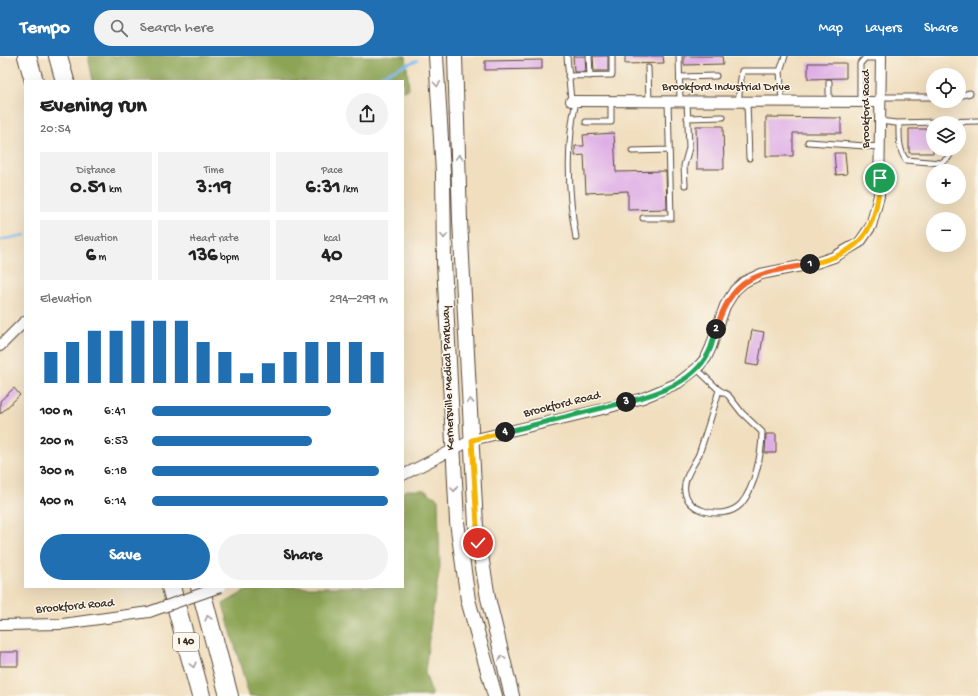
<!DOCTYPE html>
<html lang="en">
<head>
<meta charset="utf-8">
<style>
	:root { --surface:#fff; --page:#f2f2f2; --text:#222; --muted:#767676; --accent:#1f6fb2 }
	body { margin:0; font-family:"Gochi Hand",sans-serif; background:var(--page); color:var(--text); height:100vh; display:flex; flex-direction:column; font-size:15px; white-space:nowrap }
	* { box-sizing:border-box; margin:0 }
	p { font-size:13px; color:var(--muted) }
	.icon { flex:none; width:22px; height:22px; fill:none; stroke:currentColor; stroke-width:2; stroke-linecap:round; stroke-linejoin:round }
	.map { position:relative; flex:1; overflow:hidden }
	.sheet { position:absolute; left:24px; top:24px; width:380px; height:508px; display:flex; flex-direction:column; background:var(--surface); border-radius:0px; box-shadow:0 4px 16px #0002 }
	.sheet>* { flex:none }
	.buttons { position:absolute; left:926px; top:12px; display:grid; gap:8px }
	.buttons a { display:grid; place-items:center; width:40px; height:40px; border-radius:50%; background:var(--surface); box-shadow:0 4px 16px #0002; font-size:20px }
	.pin { position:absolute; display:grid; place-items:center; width:34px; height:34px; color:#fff; margin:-17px; border:2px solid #fff; border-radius:50%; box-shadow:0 1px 4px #0007 }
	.km { position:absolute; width:20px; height:20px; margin:-10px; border-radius:50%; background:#222; color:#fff; font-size:11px; line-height:20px; text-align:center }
	.round { display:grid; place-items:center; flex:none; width:42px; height:42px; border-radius:21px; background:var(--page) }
	.headline { display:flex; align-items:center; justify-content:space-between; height:68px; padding:0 16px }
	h1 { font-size:22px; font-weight:700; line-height:30px }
	.stats { display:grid; grid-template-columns:repeat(3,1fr); gap:6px; height:68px; padding:4px 16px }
	.stats div { display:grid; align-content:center; border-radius:0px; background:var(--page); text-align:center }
	.stats b { font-size:20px; font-weight:700 }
	.stats small { font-size:11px; font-weight:400 }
	.stats p { font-size:11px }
	.chart { height:112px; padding:8px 16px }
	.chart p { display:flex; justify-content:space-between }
	.chart svg { width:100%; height:72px; margin-top:4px; stroke:var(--accent); stroke-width:6 }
	.action { display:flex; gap:8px; margin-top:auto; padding:8px 16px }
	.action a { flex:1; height:46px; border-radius:24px; background:var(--accent); color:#fff; font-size:16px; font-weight:700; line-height:46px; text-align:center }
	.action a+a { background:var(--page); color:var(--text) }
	ul { padding:0 16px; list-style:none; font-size:13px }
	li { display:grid; grid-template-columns:64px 48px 1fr; align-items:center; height:30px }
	li i { height:10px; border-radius:5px; background:var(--accent) }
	header { display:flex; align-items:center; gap:24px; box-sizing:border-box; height:56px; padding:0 20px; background:var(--accent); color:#fff }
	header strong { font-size:19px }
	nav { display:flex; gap:22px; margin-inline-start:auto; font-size:14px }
	.search { width:280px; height:36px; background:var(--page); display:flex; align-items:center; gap:10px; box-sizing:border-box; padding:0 14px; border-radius:22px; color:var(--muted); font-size:15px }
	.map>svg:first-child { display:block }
	.forest { fill:#8ca455; stroke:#64673a }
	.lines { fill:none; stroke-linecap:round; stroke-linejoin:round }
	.stream { stroke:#7ebcf1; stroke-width:2.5 }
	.building { fill:#deade6 }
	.service-casing { stroke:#564536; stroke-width:7 }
	.minor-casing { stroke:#564536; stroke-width:12 }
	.secondary-casing { stroke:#564536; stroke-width:16 }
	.motorway-casing { stroke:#564536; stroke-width:20 }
	.service { stroke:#fff; stroke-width:5 }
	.minor { stroke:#fff; stroke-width:10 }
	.secondary { stroke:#fff; stroke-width:14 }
	.motorway { stroke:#fff; stroke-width:18 }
	.minor-bridge-casing { stroke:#564536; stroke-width:12; stroke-linecap:butt }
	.minor-bridge { stroke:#fff; stroke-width:10 }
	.oneway { stroke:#a79f9a }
	.split-1-casing { stroke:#fff; stroke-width:8 }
	.split-2-casing { stroke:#fff; stroke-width:8 }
	.split-3-casing { stroke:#fff; stroke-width:8 }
	.split-4-casing { stroke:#fff; stroke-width:8 }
	.split-5-casing { stroke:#fff; stroke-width:8 }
	.split-1 { stroke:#f5b400; stroke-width:5 }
	.split-2 { stroke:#f0652b; stroke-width:5 }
	.split-3 { stroke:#22a559; stroke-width:5 }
	.split-4 { stroke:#22a559; stroke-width:5 }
	.split-5 { stroke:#f5b400; stroke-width:5 }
	.labels { text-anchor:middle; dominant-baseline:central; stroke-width:3; stroke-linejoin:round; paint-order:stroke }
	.shield { fill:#fbf7ec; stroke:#75685c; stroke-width:1 }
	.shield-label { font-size:11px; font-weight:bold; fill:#3b2a1e }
	.street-label { font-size:12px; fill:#3b2a1e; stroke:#fbf7ec }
</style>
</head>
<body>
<header>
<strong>Tempo</strong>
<div class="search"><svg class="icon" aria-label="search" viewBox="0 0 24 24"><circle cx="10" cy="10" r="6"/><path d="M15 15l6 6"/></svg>Search here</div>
<nav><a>Map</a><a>Layers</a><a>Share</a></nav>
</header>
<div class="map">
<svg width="978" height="640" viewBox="0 0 978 640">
	<rect width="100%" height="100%" fill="#fbf7ec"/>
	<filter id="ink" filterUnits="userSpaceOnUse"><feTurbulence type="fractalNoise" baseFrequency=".025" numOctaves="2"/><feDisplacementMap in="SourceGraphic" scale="8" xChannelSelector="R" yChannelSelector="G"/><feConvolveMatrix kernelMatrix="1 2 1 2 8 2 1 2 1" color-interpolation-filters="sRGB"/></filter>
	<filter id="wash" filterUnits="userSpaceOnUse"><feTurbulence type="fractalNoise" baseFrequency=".012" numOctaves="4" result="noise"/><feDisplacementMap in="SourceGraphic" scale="16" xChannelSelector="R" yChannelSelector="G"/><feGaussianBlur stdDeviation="0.9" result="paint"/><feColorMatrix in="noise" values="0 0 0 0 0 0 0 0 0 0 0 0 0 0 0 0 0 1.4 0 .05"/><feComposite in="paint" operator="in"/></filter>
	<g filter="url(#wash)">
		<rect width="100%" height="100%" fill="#f0debe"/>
		<path class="forest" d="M88 0H406L409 33 403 35V25H93Z
			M407 434H424L438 443 440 511 432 558 425 616 432 640H249L223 548 252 531H403V436Z"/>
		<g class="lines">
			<path class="stream" d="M368 25 417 4
				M0 184 25 179"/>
		</g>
		<g id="blocks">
			<path class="building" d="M573 0H585L586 16H574Z
				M593 0H608V15H594Z
				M625 0H663L664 7 625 8Z
				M684 0H722L723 8 684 9Z
				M542 4V13L485 14V5Z
				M808 7H846V22L808 23Z
				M766 61 841 62V77H793V100H766Z
				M696 70H723L724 113H697Z
				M909 73H933V97H909Z
				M614 77 616 116 666 115 667 153 628 154V135L586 137 584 99 575 100V90H584L583 79Z
				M834 97H845L847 118 836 119Z
				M752 274 764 276 758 310 746 308Z
				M14 332 20 339 0 358V345Z
				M766 378H776V397H765Z
				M0 596H18V610H0Z"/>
		</g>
	</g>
	<g filter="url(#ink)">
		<use href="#blocks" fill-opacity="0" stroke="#564536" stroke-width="1"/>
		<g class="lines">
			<g class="service-casing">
				<path id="service" d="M567 0 571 45
					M589 0 590 20
					M679 0 680 45
					M648 12 649 45
					M780 15 785 0
					M568 20 612 19V0
					M680 21 716 20
					M829 26V46
					M959 40 970 37
					M880 41H933
					M576 45C566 90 568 137 576 182
					M738 46 742 15H780L782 46
					M747 46 749 102
					M860 46V8L865 2H880
					M687 62 723 61
					M880 65 896 67 978 65
					M586 66H611V45
					M899 67C899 79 898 93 906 104L941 107 948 102 953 93
					M808 86 880 91
					M632 95 669 94
					M685 129 684 110 689 92 687 45
					M643 162H671L668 45
					M697 313 719 334 728 339 742 357 762 376C762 396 755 432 741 448 724 466 680 456 685 428 686 418 695 407 699 398 706 377 713 356 719 334"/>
			</g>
			<g class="minor-casing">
				<path id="minor" d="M571 45 880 46
					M0 290 24 266
					M403 419 472 384 603 353 643 342 678 327 696 313 706 302 711 291 725 250 735 234 744 226 761 218 816 207 834 201 860 186 871 170 879 140 881 0
					M0 569 63 568 149 556"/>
			</g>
			<g class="secondary-casing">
				<path id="secondary" d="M436 0 443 116 444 206 457 466 468 544 495 640
					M455 0 460 164 476 469 488 542 512 640"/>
			</g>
			<g class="motorway-casing">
				<path id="motorway" d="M27 0 34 25
					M58 0 65 25
					M171 531 201 640
					M200 531 229 640"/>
			</g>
			<use href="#service" class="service"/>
			<use href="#minor" class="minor"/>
			<use href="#secondary" class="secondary"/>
			<use href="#motorway" class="motorway"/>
			<g class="minor-bridge-casing">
				<path id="minor-bridge" d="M149 556 220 531"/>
			</g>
			<use href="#minor-bridge" class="minor-bridge"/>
		</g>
		<defs><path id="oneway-chevron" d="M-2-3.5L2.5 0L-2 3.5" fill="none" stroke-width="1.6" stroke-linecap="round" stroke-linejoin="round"/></defs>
		<g class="oneway">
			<use href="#oneway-chevron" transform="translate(437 28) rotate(86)"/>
			<use href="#oneway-chevron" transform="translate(459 101) rotate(-92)"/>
			<use href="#oneway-chevron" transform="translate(444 180) rotate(89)"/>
			<use href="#oneway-chevron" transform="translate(470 345) rotate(-92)"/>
			<use href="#oneway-chevron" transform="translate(454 433) rotate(85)"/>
			<use href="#oneway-chevron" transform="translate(208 562) rotate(-105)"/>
			<use href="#oneway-chevron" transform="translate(502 602) rotate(-104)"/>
			<use href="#oneway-chevron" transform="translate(193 609) rotate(75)"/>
		</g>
	</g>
	<g class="lines" filter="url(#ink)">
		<g class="split-1-casing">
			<path id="split-1" d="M810 208C862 198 877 173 880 122"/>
		</g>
		<g class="split-2-casing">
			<path id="split-2" d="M716 273C733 217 759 218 810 208"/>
		</g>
		<g class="split-3-casing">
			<path id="split-3" d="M626 346C657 338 698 326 711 291 713 285 714 279 716 273"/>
		</g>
		<g class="split-4-casing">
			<path id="split-4" d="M505 376 626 346"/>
		</g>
		<g class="split-5-casing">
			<path id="split-5" d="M478 487 472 384 505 376"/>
		</g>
		<use href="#split-1" class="split-1"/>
		<use href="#split-2" class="split-2"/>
		<use href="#split-3" class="split-3"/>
		<use href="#split-4" class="split-4"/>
		<use href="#split-5" class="split-5"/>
	</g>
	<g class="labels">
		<rect class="shield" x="173" y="577" width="26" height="18" rx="3"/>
		<g class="shield-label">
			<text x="186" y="586">I 40</text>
		</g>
		<g class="street-label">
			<text x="726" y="32">Brookford Industrial Drive</text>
			<text transform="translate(867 53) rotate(-90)">Brookford Road</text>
			<text transform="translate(449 322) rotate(-92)">Kernersville Medical Parkway</text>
			<text transform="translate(562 349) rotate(-14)">Brookford Road</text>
			<text transform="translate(75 551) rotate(-5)">Brookford Road</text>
		</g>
	</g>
</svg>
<div class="buttons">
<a><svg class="icon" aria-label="locate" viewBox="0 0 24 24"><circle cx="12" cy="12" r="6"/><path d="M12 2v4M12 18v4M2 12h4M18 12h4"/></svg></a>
<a><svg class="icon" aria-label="layers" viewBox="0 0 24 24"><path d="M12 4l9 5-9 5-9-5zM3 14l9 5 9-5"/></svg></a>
<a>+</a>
<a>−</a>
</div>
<div class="pin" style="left:880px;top:122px;background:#1e9e55"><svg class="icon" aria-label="arrive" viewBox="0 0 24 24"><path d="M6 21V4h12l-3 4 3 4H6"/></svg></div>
<div class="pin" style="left:478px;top:487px;background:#d93025"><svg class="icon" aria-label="check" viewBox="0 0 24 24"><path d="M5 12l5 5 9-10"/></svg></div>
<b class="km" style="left:810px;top:208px">1</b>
<b class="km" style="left:716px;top:273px">2</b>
<b class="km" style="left:626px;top:346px">3</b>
<b class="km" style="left:505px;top:376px">4</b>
<section class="sheet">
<div class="headline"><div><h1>Evening run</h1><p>20:54</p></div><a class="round"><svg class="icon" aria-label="share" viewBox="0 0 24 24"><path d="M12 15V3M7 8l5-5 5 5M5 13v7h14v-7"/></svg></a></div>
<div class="stats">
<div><p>Distance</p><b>0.51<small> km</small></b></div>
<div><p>Time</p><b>3:19</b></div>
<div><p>Pace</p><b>6:31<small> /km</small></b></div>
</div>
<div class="stats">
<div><p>Elevation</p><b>6<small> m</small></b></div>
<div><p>Heart rate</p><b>136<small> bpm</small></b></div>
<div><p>kcal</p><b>40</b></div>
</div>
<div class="chart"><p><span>Elevation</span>294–299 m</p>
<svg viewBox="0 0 160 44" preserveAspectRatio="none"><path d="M5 44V25M15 44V19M25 44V12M35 44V12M45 44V6M55 44V6M65 44V6M75 44V19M85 44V25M95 44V38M105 44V32M115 44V25M125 44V19M135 44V19M145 44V19M155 44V25"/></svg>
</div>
<ul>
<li><b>100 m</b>6:41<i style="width:76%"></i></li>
<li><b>200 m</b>6:53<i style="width:68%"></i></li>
<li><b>300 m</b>6:18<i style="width:96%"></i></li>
<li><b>400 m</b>6:14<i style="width:100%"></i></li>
</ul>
<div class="action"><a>Save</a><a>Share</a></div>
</section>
</div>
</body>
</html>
